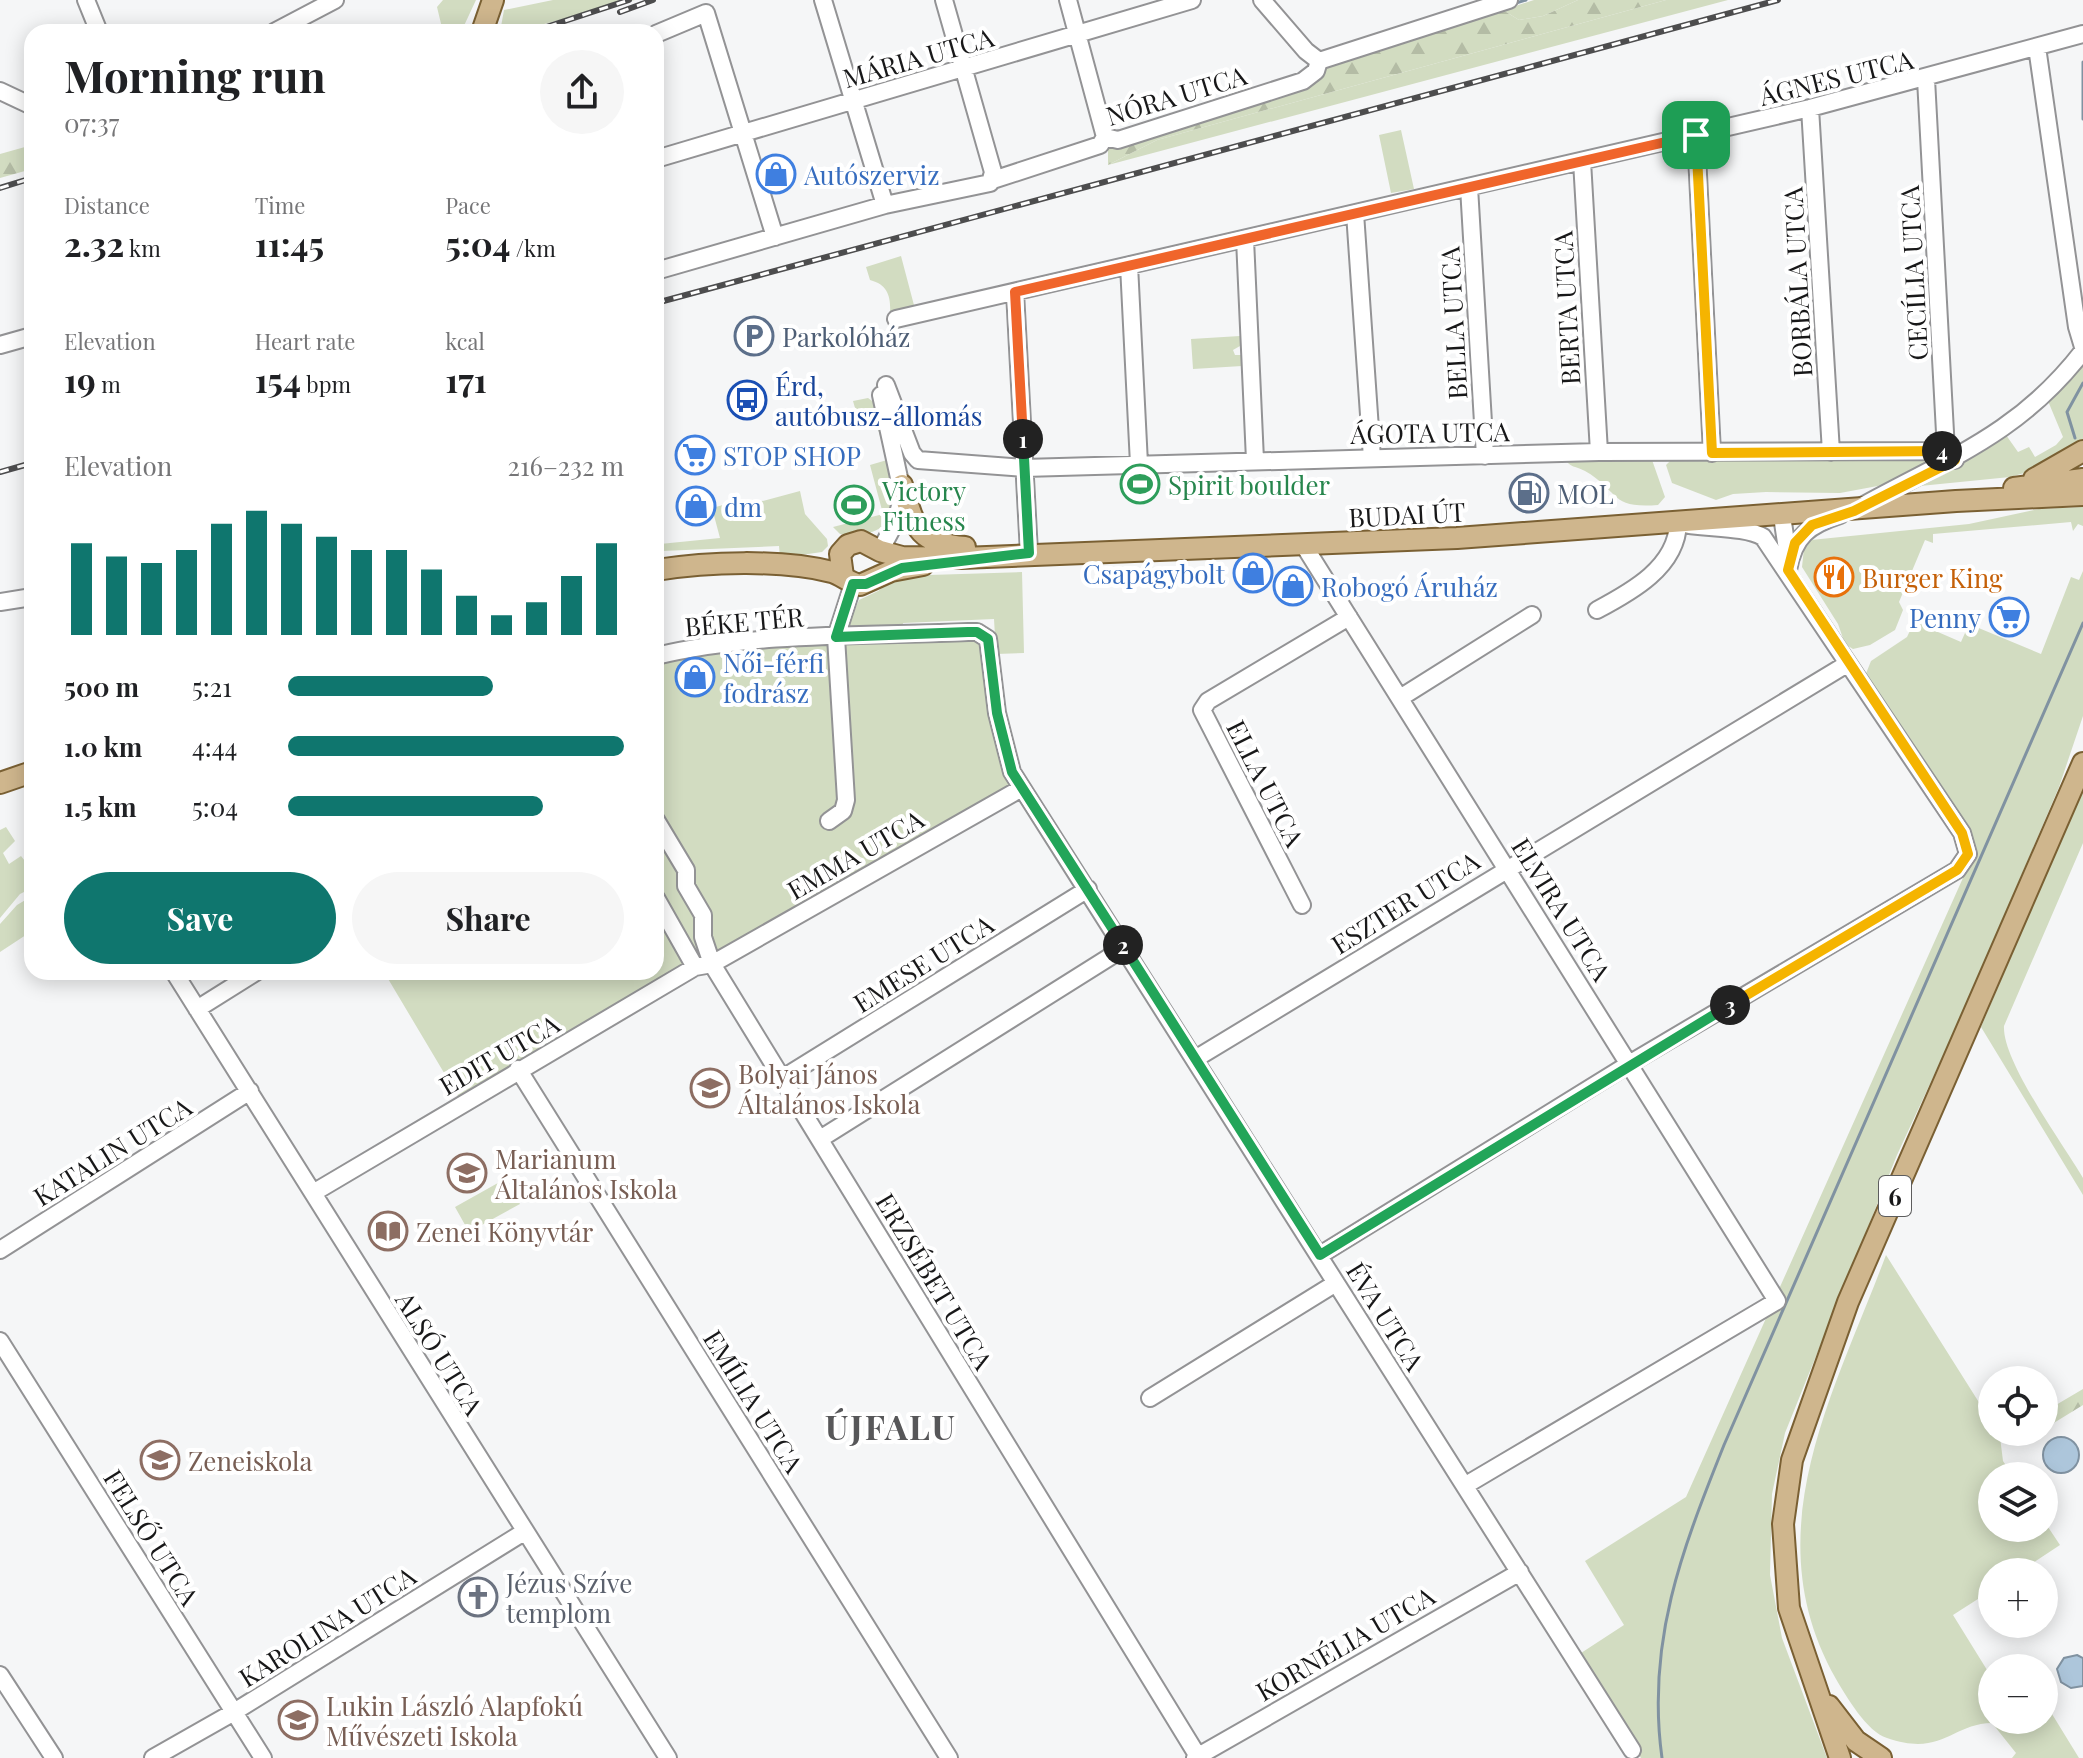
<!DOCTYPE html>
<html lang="en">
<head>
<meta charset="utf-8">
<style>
	:root { --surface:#fff; --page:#f6f6f6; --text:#202124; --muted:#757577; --accent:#0f766e }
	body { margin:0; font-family:"Playfair Display",serif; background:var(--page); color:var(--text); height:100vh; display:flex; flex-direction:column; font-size:30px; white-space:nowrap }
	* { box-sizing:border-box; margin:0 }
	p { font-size:26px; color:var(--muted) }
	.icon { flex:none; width:44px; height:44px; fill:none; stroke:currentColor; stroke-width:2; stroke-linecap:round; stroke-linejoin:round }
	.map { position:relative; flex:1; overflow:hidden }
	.side { position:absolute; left:24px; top:24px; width:640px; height:956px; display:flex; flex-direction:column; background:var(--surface); border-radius:24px; box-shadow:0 4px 20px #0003 }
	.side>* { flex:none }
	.tools { position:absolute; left:1978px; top:1366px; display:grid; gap:16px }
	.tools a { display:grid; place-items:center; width:80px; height:80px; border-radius:50%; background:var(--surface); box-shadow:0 4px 20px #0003; font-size:40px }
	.pin { position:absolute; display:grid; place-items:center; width:68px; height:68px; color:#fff; margin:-34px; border-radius:16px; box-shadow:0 4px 12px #0006 }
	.km { position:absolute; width:40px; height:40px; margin:-20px; border-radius:50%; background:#222; color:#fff; font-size:22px; line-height:40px; text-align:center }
	.round { display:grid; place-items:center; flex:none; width:84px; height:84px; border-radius:42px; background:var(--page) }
	.headline { display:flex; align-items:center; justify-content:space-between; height:136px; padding:0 40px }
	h1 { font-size:44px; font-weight:700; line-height:60px }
	.figures { display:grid; grid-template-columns:repeat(3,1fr); gap:12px; height:136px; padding:8px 40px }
	.figures div { display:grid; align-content:center }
	.figures b { font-size:34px; font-weight:700 }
	.figures small { font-size:22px; font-weight:400 }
	.figures p { font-size:22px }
	.chart { height:224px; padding:16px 40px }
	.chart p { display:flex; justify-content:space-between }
	.chart svg { width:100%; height:144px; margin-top:8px; stroke:var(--accent); stroke-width:6 }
	.cta { display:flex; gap:16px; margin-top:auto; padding:16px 40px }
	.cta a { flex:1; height:92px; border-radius:48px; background:var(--accent); color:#fff; font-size:32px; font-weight:700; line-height:92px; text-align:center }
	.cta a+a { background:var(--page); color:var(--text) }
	ul { padding:0 40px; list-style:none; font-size:26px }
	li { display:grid; grid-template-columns:128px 96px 1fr; align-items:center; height:60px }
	li i { height:20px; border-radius:10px; background:var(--accent) }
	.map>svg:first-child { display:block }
	.green { fill:#d2dcc1 }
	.forest { fill:url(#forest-firs) }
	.water { fill:#adc6db; stroke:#8092a1; stroke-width:2 }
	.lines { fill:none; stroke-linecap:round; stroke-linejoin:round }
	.stream { stroke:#8092a1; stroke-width:3 }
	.minor-casing { stroke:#939395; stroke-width:20 }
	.major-casing { stroke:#7a6033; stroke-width:24 }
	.minor { stroke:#fff; stroke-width:16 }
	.major { stroke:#cfb68d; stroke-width:20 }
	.rail-casing { stroke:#4d4d4e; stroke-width:6 }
	.rail { stroke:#fff; stroke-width:3; stroke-dasharray:9; stroke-linecap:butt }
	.split-1-casing { stroke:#fff; stroke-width:16 }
	.split-2-casing { stroke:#fff; stroke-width:16 }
	.split-3-casing { stroke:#fff; stroke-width:16 }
	.split-4-casing { stroke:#fff; stroke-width:16 }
	.split-5-casing { stroke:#fff; stroke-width:16 }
	.split-1 { stroke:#f0652b; stroke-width:10 }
	.split-2 { stroke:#22a559; stroke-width:10 }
	.split-3 { stroke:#22a559; stroke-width:10 }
	.split-4 { stroke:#f5b400; stroke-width:10 }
	.split-5 { stroke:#f5b400; stroke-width:10 }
	.labels { text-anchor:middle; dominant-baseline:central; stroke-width:8; stroke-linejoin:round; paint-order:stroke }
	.shield { fill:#fff; stroke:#5d5d5e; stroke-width:2 }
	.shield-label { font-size:24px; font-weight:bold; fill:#181819 }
	.street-label { font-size:26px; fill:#181819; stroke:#fff }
	.shop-label { font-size:26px; fill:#366cbe; stroke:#fff; text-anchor:start }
	.service-label { font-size:26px; fill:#4e5e75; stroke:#fff; text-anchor:start }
	.transit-label { font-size:26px; fill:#164399; stroke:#fff; text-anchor:start }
	.leisure-label { font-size:26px; fill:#27864d; stroke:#fff; text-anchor:start }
	.food-label { font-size:26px; fill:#c56008; stroke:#fff; text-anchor:start }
	.education-label { font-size:26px; fill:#785e54; stroke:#fff; text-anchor:start }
	.worship-label { font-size:26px; fill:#5b616d; stroke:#fff; text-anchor:start }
	.district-label { font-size:34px; font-weight:bold; letter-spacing:2px; fill:#575759; stroke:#fff }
</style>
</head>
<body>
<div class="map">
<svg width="2083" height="1758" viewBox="0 0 2083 1758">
	<defs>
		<pattern id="forest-firs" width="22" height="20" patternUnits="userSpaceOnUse" patternTransform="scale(2)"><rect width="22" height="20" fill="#d2dcc1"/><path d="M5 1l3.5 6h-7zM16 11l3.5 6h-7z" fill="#b4bca5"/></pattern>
	</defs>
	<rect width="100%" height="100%" fill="#f5f6f7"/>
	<path class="green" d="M443 0H476L462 30 443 32 437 7Z
		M553 0H635L514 32H500L504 10Z
		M1534 0H1578L1543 16 1519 20 1503 10Z
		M1666 0H1728L1108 165 1157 140Z
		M1401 130 1414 189 1391 193 1379 135Z
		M901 256 915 309 890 315C891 298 889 285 870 280L866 267Z
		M1240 336V346L1233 350 1235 355H1241L1242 366 1193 369 1191 339Z
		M2083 363V441L2038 469 2010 477 1920 486 2006 435 2018 452 2029 447 2035 457 2056 445 2063 437 2048 401Z
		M868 398 875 403C888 449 928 545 840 534L833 527 883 514 870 465 887 460 873 412 857 415 853 401Z
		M1675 456 1933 458 1922 468 1883 485 1840 493 1766 492 1733 494 1716 500 1672 483 1666 465Z
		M1651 457 1665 497 1658 505C1609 509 1620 491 1585 471 1576 466 1570 468 1564 458Z
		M800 491 805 514 827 539 828 546 822 552 780 558 779 546 662 551 660 544 720 538 712 508 723 505 725 511Z
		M2083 507V526L2078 524 2073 531 2071 522 1933 534V543L1925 540 1899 602 1903 610 1895 630 1870 645 1853 649 1845 644 1838 624 1802 567 1804 548 1811 540 1969 524 2039 509Z
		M2083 571V716L2059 787 1959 1021 1897 1155 1785 1433 1772 1494 1770 1575 1782 1638 1827 1758H1641L1578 1655 1624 1625 1585 1561 1686 1497 1971 860 1865 676 1871 661 1907 637 1917 616 1924 613 1933 620 1931 629 1961 642 1969 624 2041 654 2071 577 2079 580Z
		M1022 572 1024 653 996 654 994 619 903 623 902 630 851 629 848 625 859 600 878 591 897 576Z
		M983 635 997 713 1022 788 462 1103 384 972H656V656L682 650Z
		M2083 787V843L2004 1026C2002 1061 2063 1144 2083 1178V1195L1981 1027Z
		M6 827 15 841 3 853 9 864 21 856 32 870V888L20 894 0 918V830Z
		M32 896V931L0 952V924L17 905Z
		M505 1179 520 1204 469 1232 455 1207Z
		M1886 1255 1992 1423V1432L2000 1437 2003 1461 2013 1476H1992V1528H2044V1521L2060 1545 2019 1572H1992V1590L1953 1615 1992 1678V1720H2044V1701L2079 1758H2012L2016 1753 1992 1723C1951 1724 1942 1757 1887 1738 1867 1732 1846 1696 1836 1679 1753 1533 1834 1394 1886 1255Z"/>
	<path class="forest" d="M1578 0H1666L1157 140 1108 165V147L1235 106 1322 68 1503 10 1519 20 1543 16Z
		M32 145V169L0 178V154Z
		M2083 1389V1405L2044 1429V1412Z"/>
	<path class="water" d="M2043 1455a18 18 0 1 1 36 0a18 18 0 1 1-36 0Z
		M2077 1655 2083 1658V1686L2071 1688 2061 1682 2057 1669 2064 1658Z"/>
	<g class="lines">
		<path class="stream" d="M1516 3 1526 0
			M1290 45 1310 65
			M2083 62V119
			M2075 438 2067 412 2083 383
			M1662 1758C1646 1642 1682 1550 1724 1445L2083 623"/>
		<g class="minor-casing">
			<path id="minor" d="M86 0 99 32
				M823 0 885 205
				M1068 0 1105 137
				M1262 0 1306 51 1319 61
				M274 32 335 0
				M656 34 706 13 775 237
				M2037 47 2077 327 2083 347
				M1319 61 1509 0
				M1926 79 1946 451 1955 460
				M0 91 32 106
				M1810 108 1831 452
				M1696 135 1712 453
				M1105 137 1118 140 1303 81 1316 71 1319 61
				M656 159 1192 0
				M1582 161 1599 452
				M993 180 1100 145 1105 137
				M1469 187 1485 456
				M1355 213 1372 458
				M1245 239 1255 460
				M1129 265 1139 464
				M656 271 885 205 990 183 993 172 944 0
				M1015 292 1029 553
				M896 319 1810 108 2083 34
				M0 345 32 336
				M886 385 912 453 918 460 1024 468 1599 452 1946 451
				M1862 506C1949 458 2019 434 2083 351
				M1782 516 1788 556
				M1303 544 1777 1301 1466 1485
				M880 551 895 523 903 496 881 395
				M1788 570C1794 536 1809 525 1840 515
				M0 602 32 597
				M656 656C756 632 865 636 968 632H977L988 639 997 713 1012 772 1632 1750
				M1400 698 1532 615
				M656 820 686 870V886L703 915V937L712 964 1199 1758
				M829 821 843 811 846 800 836 637 853 584
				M656 898 695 967
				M1302 905 1202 710 1208 701 1349 617
				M174 972 668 1758
				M197 1009 256 972
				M1195 1059 1847 664
				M518 1069 949 1758
				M783 1078 1088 889
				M820 1139 1124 948
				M313 1193 695 967 712 964 1022 788
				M0 1250 250 1091
				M1320 1255 1629 1064 1957 870 1968 854 1962 833 1763 537C1744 526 1703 529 1678 523 1677 567 1631 592 1597 610
				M0 1341 263 1758
				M1150 1398 1336 1283
				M0 1675 54 1758
				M153 1758 234 1712 524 1532
				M1195 1758 1520 1572"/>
		</g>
		<g class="major-casing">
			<path id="major" d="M482 32 493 0
				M2034 479 2083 451
				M902 485C915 528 917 543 965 547
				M2014 488 2083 479
				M656 570C707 562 781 559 832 572 842 575 849 583 860 585L891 571 923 565
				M843 576 840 554 848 545 861 541 880 551 902 557 962 558 1457 538 1956 501 2083 495
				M0 783 32 772
				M1829 1706 1856 1741 1881 1758
				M1840 1758 1789 1608 1783 1524 1792 1460 1848 1302 2083 763"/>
		</g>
		<use href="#minor" class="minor"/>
		<use href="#major" class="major"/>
		<g class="rail-casing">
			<path id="rail" d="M620 12 653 0
				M531 32 629 0
				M0 188 32 178
				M656 303 1778 0
				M0 472 32 463"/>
		</g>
		<use href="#rail" class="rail"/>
	</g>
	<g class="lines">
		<g class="split-1-casing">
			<path id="split-1" d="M1023 439 1015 292 1696 135"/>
		</g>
		<g class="split-2-casing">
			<path id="split-2" d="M1023 439 1029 553 902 568 866 584H853L836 637 968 632H977L988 639 997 713 1012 772 1123 945"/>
		</g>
		<g class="split-3-casing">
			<path id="split-3" d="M1123 945 1320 1255 1730 1005"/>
		</g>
		<g class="split-4-casing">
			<path id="split-4" d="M1730 1005 1957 870 1968 854 1962 833 1788 570 1795 543 1812 525 1854 511 1955 460 1942 451"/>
		</g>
		<g class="split-5-casing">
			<path id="split-5" d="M1696 135 1712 453 1942 451"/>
		</g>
		<use href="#split-1" class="split-1"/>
		<use href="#split-2" class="split-2"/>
		<use href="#split-3" class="split-3"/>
		<use href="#split-4" class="split-4"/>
		<use href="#split-5" class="split-5"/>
	</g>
	<defs>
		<g id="shop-ring" transform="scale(2)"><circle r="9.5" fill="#fff" stroke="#3f7fe0" stroke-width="1.5"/><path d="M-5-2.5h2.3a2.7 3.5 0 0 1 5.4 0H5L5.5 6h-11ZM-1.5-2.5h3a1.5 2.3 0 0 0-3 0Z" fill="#3f7fe0"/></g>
		<g id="parking-ring" transform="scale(2)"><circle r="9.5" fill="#fff" stroke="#5c6f8a" stroke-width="1.5"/><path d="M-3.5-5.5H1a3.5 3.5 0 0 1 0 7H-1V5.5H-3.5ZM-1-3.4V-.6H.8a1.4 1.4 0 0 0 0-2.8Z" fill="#5c6f8a"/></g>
		<g id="bus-ring" transform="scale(2)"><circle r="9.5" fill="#fff" stroke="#1a4fb4" stroke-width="1.5"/><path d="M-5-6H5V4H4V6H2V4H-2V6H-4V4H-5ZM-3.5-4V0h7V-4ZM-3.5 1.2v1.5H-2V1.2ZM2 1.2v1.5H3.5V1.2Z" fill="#1a4fb4"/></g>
		<g id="supermarket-ring" transform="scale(2)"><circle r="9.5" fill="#fff" stroke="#3f7fe0" stroke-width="1.5"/><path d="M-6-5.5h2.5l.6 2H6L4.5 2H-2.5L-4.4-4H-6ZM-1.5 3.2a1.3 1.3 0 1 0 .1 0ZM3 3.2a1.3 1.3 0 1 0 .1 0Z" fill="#3f7fe0"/></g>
		<g id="stadium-ring" transform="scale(2)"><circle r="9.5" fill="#fff" stroke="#2e9e5b" stroke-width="1.5"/><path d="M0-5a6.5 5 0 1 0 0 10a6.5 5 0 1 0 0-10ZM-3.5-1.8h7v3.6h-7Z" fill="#2e9e5b"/></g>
		<g id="fuel-ring" transform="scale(2)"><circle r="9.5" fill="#fff" stroke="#5c6f8a" stroke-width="1.5"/><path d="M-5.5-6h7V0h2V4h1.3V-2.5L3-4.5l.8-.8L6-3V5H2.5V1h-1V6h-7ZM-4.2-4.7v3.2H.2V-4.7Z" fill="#5c6f8a"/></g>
		<g id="restaurant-ring" transform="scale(2)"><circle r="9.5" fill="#fff" stroke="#e8710a" stroke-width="1.5"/><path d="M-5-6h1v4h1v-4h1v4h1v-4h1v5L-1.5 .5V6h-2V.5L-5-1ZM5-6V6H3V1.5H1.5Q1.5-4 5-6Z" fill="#e8710a"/></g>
		<g id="school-ring" transform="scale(2)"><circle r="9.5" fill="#fff" stroke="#8d6e63" stroke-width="1.5"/><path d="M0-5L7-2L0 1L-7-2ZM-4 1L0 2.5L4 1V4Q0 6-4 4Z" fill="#8d6e63"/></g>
		<g id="library-ring" transform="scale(2)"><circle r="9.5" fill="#fff" stroke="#8d6e63" stroke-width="1.5"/><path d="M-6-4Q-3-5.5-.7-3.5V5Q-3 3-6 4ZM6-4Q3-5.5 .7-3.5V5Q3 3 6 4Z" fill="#8d6e63"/></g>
		<g id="church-ring" transform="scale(2)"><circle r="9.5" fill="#fff" stroke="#6b7280" stroke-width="1.5"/><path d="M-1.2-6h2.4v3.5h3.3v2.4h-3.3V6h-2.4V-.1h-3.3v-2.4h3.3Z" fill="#6b7280"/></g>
	</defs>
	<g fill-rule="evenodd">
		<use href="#shop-ring" x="776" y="174"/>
		<use href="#parking-ring" x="754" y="336"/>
		<use href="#bus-ring" x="747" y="400"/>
		<use href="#supermarket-ring" x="695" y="455"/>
		<use href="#stadium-ring" x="1140" y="484"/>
		<use href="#fuel-ring" x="1529" y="493"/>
		<use href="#stadium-ring" x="854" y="505"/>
		<use href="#shop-ring" x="696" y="506"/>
		<use href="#shop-ring" x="1253" y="573"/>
		<use href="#restaurant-ring" x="1834" y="577"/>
		<use href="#shop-ring" x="1293" y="586"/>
		<use href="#supermarket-ring" x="2009" y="617"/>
		<use href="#shop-ring" x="695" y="677"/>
		<use href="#school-ring" x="710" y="1088"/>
		<use href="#school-ring" x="467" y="1173"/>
		<use href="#library-ring" x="388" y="1231"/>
		<use href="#school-ring" x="160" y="1460"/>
		<use href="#church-ring" x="478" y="1597"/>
		<use href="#school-ring" x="298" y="1720"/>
	</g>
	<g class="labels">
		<rect class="shield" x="1879" y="1176" width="32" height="40" rx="6"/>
		<g class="shield-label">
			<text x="1895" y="1196">6</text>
		</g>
		<g class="street-label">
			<text transform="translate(918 57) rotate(-16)">MÁRIA UTCA</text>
			<text transform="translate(1836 77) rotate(-14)">ÁGNES UTCA</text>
			<text transform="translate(1176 95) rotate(-17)">NÓRA UTCA</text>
			<text transform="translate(1913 273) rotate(-93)">CECÍLIA UTCA</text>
			<text transform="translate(1797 282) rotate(-93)">BORBÁLA UTCA</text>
			<text transform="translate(1566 308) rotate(-93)">BERTA UTCA</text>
			<text transform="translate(1453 323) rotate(-93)">BELLA UTCA</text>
			<text transform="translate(1430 432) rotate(-1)">ÁGOTA UTCA</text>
			<text transform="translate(1407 514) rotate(-3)">BUDAI ÚT</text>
			<text transform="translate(744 621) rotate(-5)">BÉKE TÉR</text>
			<text transform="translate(1266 783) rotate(63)">ELLA UTCA</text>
			<text transform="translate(855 854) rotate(-30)">EMMA UTCA</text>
			<text transform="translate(1405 902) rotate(-32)">ESZTER UTCA</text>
			<text transform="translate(1562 909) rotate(58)">ELVIRA UTCA</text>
			<text transform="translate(923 963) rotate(-32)">EMESE UTCA</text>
			<text transform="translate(499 1054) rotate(-30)">EDIT UTCA</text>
			<text transform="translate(112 1151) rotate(-32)">KATALIN UTCA</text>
			<text transform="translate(935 1281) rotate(59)">ERZSÉBET UTCA</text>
			<text transform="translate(1386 1316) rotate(58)">ÉVA UTCA</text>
			<text transform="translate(440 1353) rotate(58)">ALSÓ UTCA</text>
			<text transform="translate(754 1401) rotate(58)">EMÍLIA UTCA</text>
			<text transform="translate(152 1537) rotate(58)">FELSŐ UTCA</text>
			<text transform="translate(327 1626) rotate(-32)">KAROLINA UTCA</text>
			<text transform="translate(1345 1643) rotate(-30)">KORNÉLIA UTCA</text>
		</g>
		<g class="shop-label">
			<text x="804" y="174">Autószerviz</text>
			<text x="723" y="455">STOP SHOP</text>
			<text x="724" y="506">dm</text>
			<text x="1225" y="573" text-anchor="end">Csapágybolt</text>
			<text x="1321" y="586">Robogó Áruház</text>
			<text x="1981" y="617" text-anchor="end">Penny</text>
			<text x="723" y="662">Női-férfi<tspan x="723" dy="30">fodrász</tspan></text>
		</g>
		<g class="service-label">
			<text x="782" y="336">Parkolóház</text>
			<text x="1557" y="493">MOL</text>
		</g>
		<g class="transit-label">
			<text x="775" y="385">Érd,<tspan x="775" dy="30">autóbusz-állomás</tspan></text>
		</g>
		<g class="leisure-label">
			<text x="1168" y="484">Spirit boulder</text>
			<text x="882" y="490">Victory<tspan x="882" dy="30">Fitness</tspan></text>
		</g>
		<g class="food-label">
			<text x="1862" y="577">Burger King</text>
		</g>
		<g class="education-label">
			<text x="738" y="1073">Bolyai János<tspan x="738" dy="30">Általános Iskola</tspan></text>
			<text x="495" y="1158">Marianum<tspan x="495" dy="30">Általános Iskola</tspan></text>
			<text x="416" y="1231">Zenei Könyvtár</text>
			<text x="188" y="1460">Zeneiskola</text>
			<text x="326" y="1705">Lukin László Alapfokú<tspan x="326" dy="30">Művészeti Iskola</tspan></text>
		</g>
		<g class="worship-label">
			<text x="506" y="1582">Jézus Szíve<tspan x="506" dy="30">templom</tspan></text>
		</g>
		<g class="district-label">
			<text x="891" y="1426">ÚJFALU</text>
		</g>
	</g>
</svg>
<div class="tools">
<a><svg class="icon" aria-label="locate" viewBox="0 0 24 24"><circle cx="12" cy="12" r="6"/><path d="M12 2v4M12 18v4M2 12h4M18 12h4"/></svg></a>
<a><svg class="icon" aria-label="layers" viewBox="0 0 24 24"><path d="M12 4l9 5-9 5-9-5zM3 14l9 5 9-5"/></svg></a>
<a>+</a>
<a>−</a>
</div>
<div class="pin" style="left:1696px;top:135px;background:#1e9e55"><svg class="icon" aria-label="arrive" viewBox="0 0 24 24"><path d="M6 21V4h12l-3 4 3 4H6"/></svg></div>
<b class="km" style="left:1023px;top:439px">1</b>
<b class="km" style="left:1123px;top:945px">2</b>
<b class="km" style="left:1730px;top:1005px">3</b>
<b class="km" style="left:1942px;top:451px">4</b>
<section class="side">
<div class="headline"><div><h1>Morning run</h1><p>07:37</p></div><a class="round"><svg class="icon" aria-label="share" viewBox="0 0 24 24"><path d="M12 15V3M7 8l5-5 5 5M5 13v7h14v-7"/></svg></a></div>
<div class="figures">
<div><p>Distance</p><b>2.32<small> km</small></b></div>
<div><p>Time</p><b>11:45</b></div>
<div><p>Pace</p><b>5:04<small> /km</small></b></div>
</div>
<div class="figures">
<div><p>Elevation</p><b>19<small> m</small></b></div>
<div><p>Heart rate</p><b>154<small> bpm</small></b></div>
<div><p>kcal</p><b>171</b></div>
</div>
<div class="chart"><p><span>Elevation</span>216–232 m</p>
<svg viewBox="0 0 160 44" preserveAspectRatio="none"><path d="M5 44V16M15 44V20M25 44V22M35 44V18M45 44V10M55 44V6M65 44V10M75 44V14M85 44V18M95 44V18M105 44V24M115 44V32M125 44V38M135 44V34M145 44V26M155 44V16"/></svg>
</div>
<ul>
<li><b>500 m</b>5:21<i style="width:61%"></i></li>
<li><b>1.0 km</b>4:44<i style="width:100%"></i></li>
<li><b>1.5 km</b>5:04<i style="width:76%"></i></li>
</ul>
<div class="cta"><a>Save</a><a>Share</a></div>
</section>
</div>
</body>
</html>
